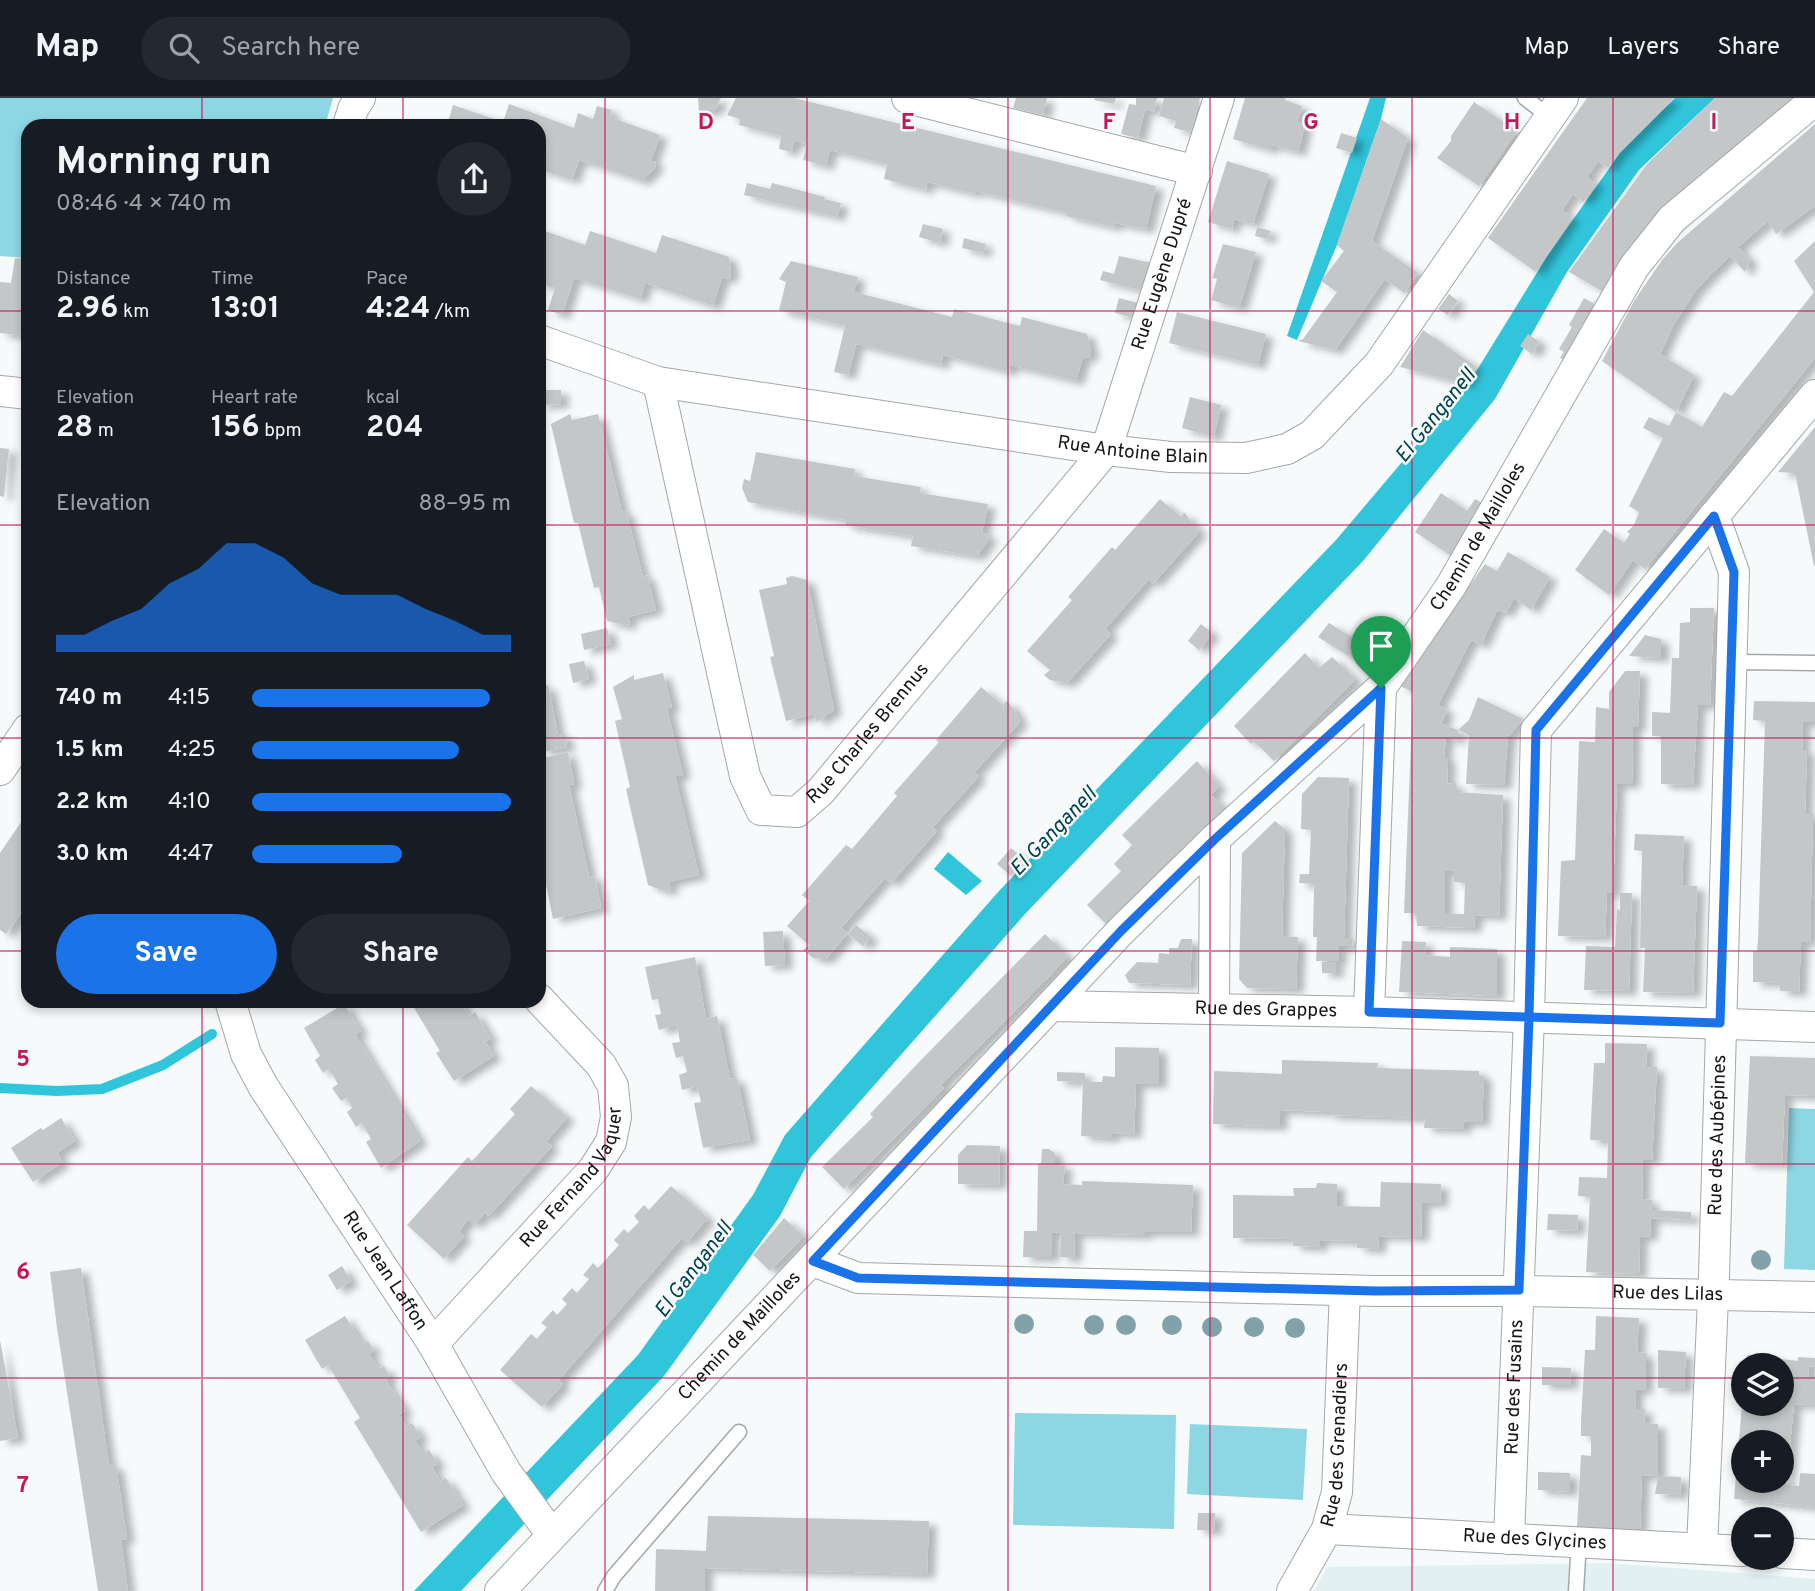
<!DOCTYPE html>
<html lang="en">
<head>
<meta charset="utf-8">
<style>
	:root { --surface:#171b24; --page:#242831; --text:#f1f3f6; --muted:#9ea1a6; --line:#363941; --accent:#1a73e8 }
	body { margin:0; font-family:Overpass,sans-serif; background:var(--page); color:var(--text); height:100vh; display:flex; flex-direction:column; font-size:26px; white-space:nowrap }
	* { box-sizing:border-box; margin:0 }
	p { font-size:23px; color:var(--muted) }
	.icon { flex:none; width:38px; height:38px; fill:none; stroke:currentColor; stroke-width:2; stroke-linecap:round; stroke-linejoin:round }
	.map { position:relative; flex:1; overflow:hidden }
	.sheet { position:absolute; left:21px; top:21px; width:525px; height:889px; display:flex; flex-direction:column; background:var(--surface); border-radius:21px; box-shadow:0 4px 10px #0003 }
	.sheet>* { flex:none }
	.buttons { position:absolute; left:1731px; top:1255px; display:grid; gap:14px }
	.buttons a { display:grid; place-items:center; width:63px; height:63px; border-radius:50%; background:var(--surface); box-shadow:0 4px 10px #0003; font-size:35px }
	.pin { position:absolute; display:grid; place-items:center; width:60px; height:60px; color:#fff; margin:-72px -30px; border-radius:50% 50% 50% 0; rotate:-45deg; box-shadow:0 0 7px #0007 }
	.pin .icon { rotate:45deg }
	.round { display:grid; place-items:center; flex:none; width:74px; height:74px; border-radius:37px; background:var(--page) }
	.headline { display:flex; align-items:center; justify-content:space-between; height:119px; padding:0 35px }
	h1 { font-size:38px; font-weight:700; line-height:52px }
	.figures { display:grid; grid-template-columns:repeat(3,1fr); gap:10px; height:119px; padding:7px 35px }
	.figures div { display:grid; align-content:center }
	.figures b { font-size:30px; font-weight:700 }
	.figures small { font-size:19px; font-weight:400 }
	.figures p { font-size:19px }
	.chart { height:196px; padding:14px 35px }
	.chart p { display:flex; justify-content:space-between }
	.chart svg { width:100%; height:126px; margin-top:7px; fill:var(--accent); opacity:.7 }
	.button { display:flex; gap:14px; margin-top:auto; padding:14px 35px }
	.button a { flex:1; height:80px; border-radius:42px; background:var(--accent); color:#fff; font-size:28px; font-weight:700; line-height:80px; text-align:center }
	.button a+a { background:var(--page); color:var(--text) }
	ul { padding:0 35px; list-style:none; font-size:23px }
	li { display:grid; grid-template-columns:112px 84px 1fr; align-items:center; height:52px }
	li i { height:18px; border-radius:9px; background:var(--accent) }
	header { display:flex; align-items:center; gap:42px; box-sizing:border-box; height:98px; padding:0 35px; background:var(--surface); border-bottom:2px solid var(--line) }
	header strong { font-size:33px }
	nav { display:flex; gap:38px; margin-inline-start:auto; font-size:24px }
	.search { width:490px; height:63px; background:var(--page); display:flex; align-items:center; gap:18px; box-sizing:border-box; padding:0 24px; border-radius:38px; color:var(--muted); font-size:26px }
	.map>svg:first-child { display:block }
	.built { fill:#e3f0f2 }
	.green { fill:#8dd6e3 }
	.water { fill:#30c5db }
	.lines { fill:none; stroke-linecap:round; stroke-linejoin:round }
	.stream { stroke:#30c5db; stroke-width:10 }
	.building { fill:#c3c7c7; fill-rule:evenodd; filter:url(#shadow) }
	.lane-casing { stroke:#a4a8a9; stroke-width:17 }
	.street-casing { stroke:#a4a8a9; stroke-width:32 }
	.lane { stroke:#fff; stroke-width:14 }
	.street { stroke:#fff; stroke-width:30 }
	.tree { fill:#81a2a8 }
	.route-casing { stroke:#fff; stroke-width:14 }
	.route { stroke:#1a73e8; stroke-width:9 }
	.grid { fill:none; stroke:#c2185b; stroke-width:2; stroke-opacity:0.55 }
	.labels { text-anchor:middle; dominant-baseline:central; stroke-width:5; stroke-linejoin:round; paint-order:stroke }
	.street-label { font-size:19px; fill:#161718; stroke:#f6fafb }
	.water-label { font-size:21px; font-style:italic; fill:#00424c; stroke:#f6fafb }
	.grid-label { font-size:23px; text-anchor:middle; font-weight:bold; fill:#c2185b; stroke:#f6fafb; stroke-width:5; stroke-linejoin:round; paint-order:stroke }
</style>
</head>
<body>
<header>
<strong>Map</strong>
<div class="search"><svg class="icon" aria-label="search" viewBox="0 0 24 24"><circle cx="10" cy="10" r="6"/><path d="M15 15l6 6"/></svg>Search here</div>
<nav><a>Map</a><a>Layers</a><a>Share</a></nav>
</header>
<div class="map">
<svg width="1815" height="1493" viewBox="0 0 1815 1493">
	<defs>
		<filter id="shadow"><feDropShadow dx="8" dy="4.5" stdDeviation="3.5" flood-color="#0004"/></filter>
	</defs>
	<rect width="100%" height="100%" fill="#f6fafb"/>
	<path class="built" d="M1609 1465 1815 1481V1493H1314L1327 1469Z"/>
	<path class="green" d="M0 0H333L325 28H28V160L0 158Z
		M1789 1010 1815 1011V1172L1784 1171Z
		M1015 1315 1176 1317 1174 1431 1013 1427Z
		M1190 1326 1307 1331 1303 1402 1187 1396Z"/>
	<path class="water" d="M1370 0H1386L1381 21 1337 147 1297 242 1287 238Z
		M1675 0H1715L1639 72 1567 174 1495 301 1363 463 1025 816 811 1059 780 1118 664 1278 461 1493H414L638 1257 753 1097 785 1037 999 793 1336 442 1469 285 1546 160 1620 55Z
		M948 754 982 783 966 797 934 771Z"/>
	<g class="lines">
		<path class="stream" d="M0 990 57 993 102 991 163 967 212 936"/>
	</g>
	<path class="building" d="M698 0H721L715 12 699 15Z
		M736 0H794L1156 88 1146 131 1115 125 1114 129 1066 118 1067 115 975 93V96L927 84 926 92 884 81 887 66 830 52 826 68 803 62 807 46 794 43 791 54 779 51 781 38 739 27 740 21 727 17Z
		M1016 0H1047L1043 17 1013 10Z
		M1095 0H1116L1114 6 1094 2Z
		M1136 0H1157L1154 14 1145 11 1138 40 1121 36 1129 6 1136 7Z
		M1164 0H1200L1191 34 1174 30 1176 23 1159 18Z
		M1245 0H1285V2L1302 8 1297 24 1305 26 1298 54 1271 47 1270 52 1233 41Z
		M1587 0H1674L1619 55 1608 70 1598 63 1587 79 1596 86 1583 104 1573 96 1562 112 1572 119 1536 174 1488 140Z
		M1715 0H1800L1605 195 1569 174 1647 66Z
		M1474 4 1517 33 1479 88 1437 60 1451 43V38Z
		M509 6 574 30 578 15 593 21 597 8 612 12 610 19 660 37 651 63 656 64 655 70 642 83 579 62 572 82 539 71V28H447L453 7 503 24Z
		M1381 21 1408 40 1372 143 1418 175 1404 195 1385 181 1335 252 1298 243 1303 241 1337 194 1321 183 1344 153 1337 147Z
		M1815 26V108L1776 136 1768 123 1738 149 1750 162 1745 174 1730 158 1711 176 1696 192 1674 226 1660 256 1694 277 1676 314 1602 263 1634 203 1662 162 1677 145Z
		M1341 35 1357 40 1352 55 1336 50Z
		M1227 63 1269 76 1253 126 1234 121 1232 131 1208 124Z
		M747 85 770 91 772 85 825 99 824 101 841 105 837 119 744 97Z
		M923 126 943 131 940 145 919 139Z
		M1257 129 1271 133 1267 141 1255 138Z
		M539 131 585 147 590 133 656 155 662 137 729 159 731 176 729 181 722 179 713 208 645 185 640 201 574 180 562 217 548 212 555 190 539 185Z
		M964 140 986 146 983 155 962 150Z
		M1815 143V260L1645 471 1633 462 1609 497 1575 472 1604 431 1624 445 1630 436 1627 434 1634 427 1639 414 1629 408 1663 340 1643 330 1649 319 1669 328 1676 314 1702 329 1724 294 1732 298 1814 194 1794 163Z
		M1223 146 1256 154 1239 210 1211 202 1217 181 1212 180Z
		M1119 158 1152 165 1143 193 1100 182 1103 173 1114 176Z
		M15 160 28 161V238L0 235V184L11 185Z
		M791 163 858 179 854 194 952 219 954 211 1020 228 1022 219 1087 236 1091 253 1089 260 1083 259 1076 283 1010 267 1009 274 943 257 941 267 856 246 848 277 834 274 845 228 779 212 786 184 779 181Z
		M1449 196 1458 203 1448 217 1438 211Z
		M1119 200 1138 205 1134 220 1115 215Z
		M1584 200 1598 208 1568 265 1560 260 1564 254 1559 251 1572 229 1569 227Z
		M1177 214 1266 236 1258 267 1169 245Z
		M1423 232 1475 268 1466 286 1400 269Z
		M1528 236 1540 244 1532 256 1520 248Z
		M541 292H561V306L541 307Z
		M1190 299 1221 307 1214 339 1182 330Z
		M570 316 572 322 598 316 622 414 626 413 643 479 647 477 656 512 628 519 630 526 624 527 607 523 599 489 594 490 578 425H574L551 326Z
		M1815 329V468H1814L1795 375 1778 374Z
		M0 350 9 351 4 399 0 398Z
		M756 354 855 371 854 378 921 389 920 395 988 406 982 435 989 437 987 444 977 458 911 448 913 438 845 427 846 422 748 404 742 390 744 381 750 383Z
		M1441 395 1467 413 1475 401 1486 407 1453 459 1415 434Z
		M1160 401 1181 419 1184 414 1199 434 1153 486 1149 481 1105 531 1111 536 1067 585 1050 582 1044 577 1050 572 1027 553 1072 502 1068 499 1112 449 1115 452Z
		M1508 454 1550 479 1531 512 1514 500 1506 515 1497 512 1481 547 1471 542 1438 607 1447 612 1441 626 1458 632V643L1446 638 1444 660H1448L1447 686 1456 685V694L1503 697 1499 818 1475 817 1474 830 1417 828 1416 815H1404L1413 594 1398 587 1485 466 1497 473ZM1445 773H1454V784L1465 785 1464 816H1445Z
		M792 478 807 482 834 612 817 624 814 616 786 623 770 559 774 558 759 492 787 486 786 480Z
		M1690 510H1714L1710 607H1698L1693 687 1661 686V638H1652V614L1670 615 1672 560H1679L1680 525 1690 524Z
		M1329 525 1358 543 1348 558 1318 539Z
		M1201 526 1212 535 1199 552 1188 543Z
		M607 530 611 546 584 552 581 536Z
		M1645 537 1661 541V560L1629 558Z
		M1305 555 1319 570 1332 559 1356 581 1274 663 1254 643 1251 646 1234 628Z
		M584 563 589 581 573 585 569 566Z
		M1625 573H1640L1638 629H1633L1632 686H1617L1613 795H1607L1605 839 1558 838 1561 763 1575 762 1579 643 1595 644 1596 609 1609 611V594Z
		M663 575 672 609 667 611 683 677 675 678 699 777 669 784 671 792 664 793 648 787 626 691 630 689 615 623 622 621 613 589 634 577V582Z
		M539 577 542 589 548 587 558 637 565 636 567 649 544 654 539 642Z
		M981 589 1003 607 1007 603 1014 611 1020 624 974 675 979 678 933 729 937 733 891 785 885 780 841 830 848 835 826 861 813 860 803 852 809 847 787 828 809 803 802 797 846 747 852 751 897 698 894 695 939 644 936 642Z
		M1478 599 1523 621 1508 639 1504 687 1466 686 1469 637 1458 632 1469 622Z
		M1754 603 1815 604V624H1803L1802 652H1807L1805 716H1813L1810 844 1801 843 1799 894 1780 893V885L1753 884V853H1757L1758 842 1765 623 1753 622Z
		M568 654 574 686 569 687 583 750 589 779 595 778 601 810 553 821 543 771 539 773V661Z
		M1197 663 1219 688 1211 697 1226 711 1109 829 1087 807 1121 773 1114 766 1132 747 1122 737Z
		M1318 679 1349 680 1344 840H1353L1352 848H1339V863H1316L1317 839H1313L1314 786 1299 785 1300 776H1309L1311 732 1301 731 1302 696Z
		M28 714V779L22 787 24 790 22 792 28 795V806L6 836 0 832V755Z
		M1275 723 1285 731 1282 838 1298 839 1296 891 1247 890 1239 881 1242 755Z
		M1635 736 1684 738 1682 787 1697 788 1693 895 1643 894 1645 850H1640L1642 753 1634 752Z
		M1011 750 1025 762 1011 778 997 766Z
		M1620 795H1632L1629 893 1584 892 1586 848 1615 849 1617 811 1620 812Z
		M856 827 871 839 863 848 848 836Z
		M783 833 785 867 765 868 763 834Z
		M1045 836 1068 859 941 987 944 990 844 1091 822 1069 873 1019 870 1016 919 964Z
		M1181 841H1192L1190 887 1129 885 1125 877 1137 864 1158 865 1159 855 1169 856V850H1178Z
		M1402 843 1426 844 1425 857 1450 859V849L1497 851V898L1399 894Z
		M695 859 706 921 717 918 730 981 737 980 750 1042 703 1050 694 1005 701 1004 697 988 682 992 679 977 687 974 683 958 676 960 672 945 680 944 677 927 659 932 655 917 661 916 658 901 652 902 645 869Z
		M1322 864H1336V875H1322Z
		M410 903H459L469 918 475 914 491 941 485 943 494 958 454 983 436 955 440 953Z
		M344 906 361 933 355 936 420 1043 381 1070 366 1044 371 1041 362 1025 356 1029 347 1014 352 1010 347 1000 341 1003 332 990 338 986 329 971 323 975 315 962 320 958 304 930Z
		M1605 945 1647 946 1646 969H1657L1652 1062H1643L1642 1101 1652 1102 1651 1112 1691 1114V1122L1651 1120 1650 1138 1640 1139 1639 1176 1586 1174 1590 1099 1578 1098 1579 1079 1607 1080 1608 1043 1590 1042 1594 965H1605Z
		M1115 949 1159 950V986H1136L1134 1036 1112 1035 1111 1040 1081 1038 1083 984 1057 983V974L1085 975V984H1102L1103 978 1115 979Z
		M1750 958 1815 960V998L1785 997 1782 1066 1745 1065Z
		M1282 962 1378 965 1377 970 1479 973V977L1484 978 1482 1024H1464V1031L1424 1030 1425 1020 1329 1017V1014L1280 1012V1028L1213 1026 1214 973 1282 976Z
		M531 988 567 1019 546 1044 552 1048 489 1118 485 1115 474 1127 468 1121 459 1134 464 1138 444 1161 407 1127 468 1059 472 1063 515 1016 510 1011Z
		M61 1020 75 1043 57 1055 63 1064 33 1084 11 1050 41 1030 43 1032Z
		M967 1047 1000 1048 999 1087 958 1086V1057Z
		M1042 1051H1049L1055 1055V1066L1065 1067 1063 1086 1082 1087V1083L1193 1087 1191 1134H1145V1137L1075 1135 1074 1160 1060 1159 1061 1135 1052 1134V1159H1023L1024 1133H1037L1038 1065 1041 1066Z
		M1381 1084 1441 1086 1440 1105H1422L1421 1139 1379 1138 1378 1151 1357 1150V1143L1320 1142V1149L1293 1148V1141L1233 1140V1097L1294 1098 1293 1090H1316L1317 1085 1337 1086V1108L1380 1109Z
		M671 1088 708 1120 687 1144 681 1141 559 1282 563 1286 542 1309 500 1272 531 1236 537 1241 547 1229 541 1225 553 1212 557 1217 567 1206 562 1201 572 1190 577 1195 589 1181 583 1177 593 1165 598 1170 608 1159 619 1147 614 1142 624 1131 628 1135 639 1124 634 1118 644 1107 649 1112Z
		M1548 1116 1578 1117 1577 1133 1547 1132Z
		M784 1120 804 1138 770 1173 753 1157Z
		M342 1168 351 1183 337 1192 328 1177Z
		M81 1170 109 1368 116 1367 127 1441 121 1442 128 1493H98L57 1230 50 1174Z
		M345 1218 363 1246 368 1243 374 1252 369 1256 379 1271 384 1268 390 1279 386 1282 405 1313 399 1317 406 1328 412 1325 421 1339 415 1342 423 1355 429 1352 438 1366 432 1369 440 1383 446 1380 463 1407 421 1434 354 1324 360 1320 328 1267 322 1271 305 1242Z
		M1596 1218 1639 1220 1637 1254 1646 1255V1273L1645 1292 1636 1291 1635 1311H1645L1644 1325 1658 1326V1378L1642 1377 1640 1431 1577 1429 1581 1357 1591 1358V1338H1581V1323L1585 1252H1595Z
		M0 1242 18 1340 0 1343Z
		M1658 1252 1686 1254 1684 1291 1658 1290Z
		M1747 1257 1798 1263V1259L1815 1260V1269L1809 1268 1808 1280H1815V1307L1794 1306 1786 1387 1799 1388 1800 1375 1815 1376V1409L1734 1401 1742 1306H1782V1267H1746ZM1743 1344H1782V1382H1743Z
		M1542 1269 1571 1270 1570 1287H1542Z
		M1538 1374 1570 1375V1394L1538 1392Z
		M1658 1378 1681 1379 1680 1397 1655 1396Z
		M1198 1415H1215L1214 1433 1197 1432Z
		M708 1418 929 1423 927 1476 705 1470V1493H655L656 1451 706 1453Z"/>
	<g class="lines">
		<g class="lane-casing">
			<path id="lane" d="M1525 0 1550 19
				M1732 564 1815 565
				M605 1493 614 1478 739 1334
				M1576 1493 1579 1443"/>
		</g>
		<g class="street-casing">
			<g id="street">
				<path d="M907 0 1197 73"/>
				<path d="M348 28 353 11 360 0"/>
				<path id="s1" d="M539 242 658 284 1106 352 1171 359 1246 360 1287 351 1312 337 1379 266 1563 0"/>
				<path id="s2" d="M658 284 745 678 761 712 797 714 821 693 1106 352 1219 0"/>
				<path d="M0 293 28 296"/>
				<path d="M0 672 28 631"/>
				<path id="s3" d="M230 903 246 956 263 988 433 1246 506 1374 552 1437"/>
				<path id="s4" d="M1052 908 1369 914 1815 929"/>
				<path d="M1214 909 1215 741"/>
				<path d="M1369 914 1381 590"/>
				<path id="s5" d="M813 1163 858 1180 1376 1193H1519L1815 1199"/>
				<path id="s6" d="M433 1246 593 1072 611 1044 616 1019 613 988 601 967 539 901"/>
				<path id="s7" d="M1327 1431 1743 1453"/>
				<path id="s8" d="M1509 1441 1529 919 1536 632 1815 297"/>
				<path id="s9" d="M1702 1450 1714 1178 1734 474 1714 418"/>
				<path d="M1782 1455 1815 1457"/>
				<path id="s10" d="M500 1493 1121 833 1215 741 1381 590 1451 488 1634 169 1672 121 1815 2"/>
				<path id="s11" d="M1292 1493 1327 1431 1337 1394 1345 1192"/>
			</g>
		</g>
		<use href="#lane" class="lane"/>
		<use href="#street" class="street"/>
	</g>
	<g class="tree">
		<circle cx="1761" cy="1162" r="10"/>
		<circle cx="1024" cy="1226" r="10"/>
		<circle cx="1094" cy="1227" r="10"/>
		<circle cx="1126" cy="1227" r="10"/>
		<circle cx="1172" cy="1227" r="10"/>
		<circle cx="1212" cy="1229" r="10"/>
		<circle cx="1254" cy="1229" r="10"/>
		<circle cx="1295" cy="1230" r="10"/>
	</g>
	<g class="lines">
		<g class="route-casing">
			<path id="route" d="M1381 590 1215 741 1121 833 813 1163 858 1180 1376 1193 1519 1192 1529 919 1720 925 1734 474 1714 418 1536 632 1529 919 1369 914 1381 590"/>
		</g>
		<use href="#route" class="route"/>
	</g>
	<path class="grid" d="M202 0V28M403 0V28M605 0V1493M807 0V1493M1008 0V1493M1210 0V1493M1412 0V1493M1613 0V1493M0 213H28M539 213H1815M0 427H28M539 427H1815M0 640H28M539 640H1815M0 853H28M539 853H1815M202 903V1493M403 903V1493M0 1066H1815M0 1280H1743M1782 1280H1815"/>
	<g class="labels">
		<g class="street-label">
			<text stroke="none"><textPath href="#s2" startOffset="1138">Rue Eugène Dupré</textPath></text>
			<text stroke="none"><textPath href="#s1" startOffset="606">Rue Antoine Blain</textPath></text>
			<text stroke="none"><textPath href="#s10" startOffset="1442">Chemin de Mailloles</textPath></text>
			<text stroke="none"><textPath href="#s2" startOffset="583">Rue Charles Brennus</textPath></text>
			<text stroke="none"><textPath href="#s4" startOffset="214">Rue des Grappes</textPath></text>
			<text stroke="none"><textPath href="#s9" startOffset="413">Rue des Aubépines</textPath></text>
			<text stroke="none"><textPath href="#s6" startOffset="220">Rue Fernand Vaquer</textPath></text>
			<text stroke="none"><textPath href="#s3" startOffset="313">Rue Jean Laffon</textPath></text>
			<text stroke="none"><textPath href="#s5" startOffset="858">Rue des Lilas</textPath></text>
			<text stroke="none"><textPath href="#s10" startOffset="350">Chemin de Mailloles</textPath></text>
			<text stroke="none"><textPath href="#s8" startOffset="152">Rue des Fusains</textPath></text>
			<text stroke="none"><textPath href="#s11" startOffset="156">Rue des Grenadiers</textPath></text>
			<text stroke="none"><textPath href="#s7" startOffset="208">Rue des Glycines</textPath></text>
		</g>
		<g class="water-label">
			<text transform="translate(1436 318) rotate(-51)">El Ganganell</text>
			<text transform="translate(1054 734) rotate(-46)">El Ganganell</text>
			<text transform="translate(694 1172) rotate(-53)">El Ganganell</text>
		</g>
	</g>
	<g class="grid-label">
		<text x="706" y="31">D</text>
		<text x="908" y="31">E</text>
		<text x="1109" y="31">F</text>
		<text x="1311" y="31">G</text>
		<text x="1512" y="31">H</text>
		<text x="1714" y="31">I</text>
		<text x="23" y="968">5</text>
		<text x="23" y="1181">6</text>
		<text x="23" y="1394">7</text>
	</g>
</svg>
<div class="buttons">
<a><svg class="icon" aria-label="layers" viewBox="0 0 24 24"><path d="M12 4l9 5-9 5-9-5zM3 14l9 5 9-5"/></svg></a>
<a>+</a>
<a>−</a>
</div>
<div class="pin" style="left:1381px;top:590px;background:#1e9e55"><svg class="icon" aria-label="arrive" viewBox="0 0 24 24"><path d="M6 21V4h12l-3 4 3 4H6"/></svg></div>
<section class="sheet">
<div class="headline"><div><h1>Morning run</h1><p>08:46 · 4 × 740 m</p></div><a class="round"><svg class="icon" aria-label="share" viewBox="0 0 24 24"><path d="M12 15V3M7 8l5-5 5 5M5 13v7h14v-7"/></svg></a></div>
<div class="figures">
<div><p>Distance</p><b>2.96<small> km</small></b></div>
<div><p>Time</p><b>13:01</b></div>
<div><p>Pace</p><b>4:24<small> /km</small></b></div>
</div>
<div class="figures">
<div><p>Elevation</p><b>28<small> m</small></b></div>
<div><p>Heart rate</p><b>156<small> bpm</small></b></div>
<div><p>kcal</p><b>204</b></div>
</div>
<div class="chart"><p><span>Elevation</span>88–95 m</p>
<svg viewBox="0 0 160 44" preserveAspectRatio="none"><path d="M0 44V38L10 38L20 33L30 29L40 20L50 15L60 6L70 6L80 11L90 20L100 24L110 24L120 24L130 29L140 33L150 38L160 38V44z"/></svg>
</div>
<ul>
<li><b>740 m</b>4:15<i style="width:92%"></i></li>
<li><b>1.5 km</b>4:25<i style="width:80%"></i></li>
<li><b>2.2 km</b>4:10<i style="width:100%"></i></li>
<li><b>3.0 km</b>4:47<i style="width:58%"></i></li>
</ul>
<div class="button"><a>Save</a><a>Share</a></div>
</section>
</div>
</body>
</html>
